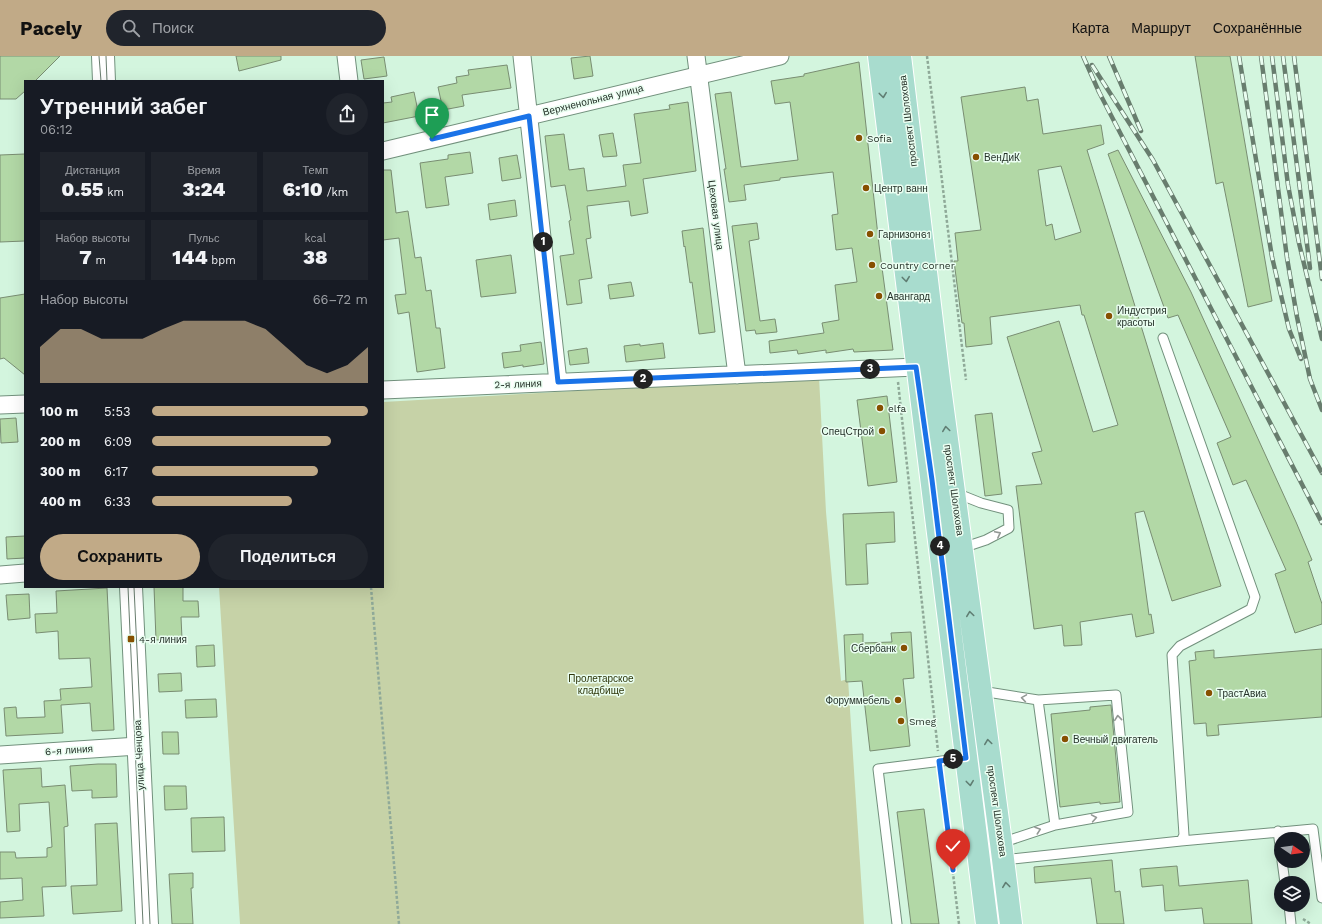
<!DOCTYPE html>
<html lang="ru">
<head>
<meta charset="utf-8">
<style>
	:root { --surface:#171b24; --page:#20242c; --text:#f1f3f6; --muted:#9ea1a6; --accent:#c1aa87 }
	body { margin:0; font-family:"Work Sans",sans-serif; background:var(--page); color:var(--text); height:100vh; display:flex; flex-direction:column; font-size:15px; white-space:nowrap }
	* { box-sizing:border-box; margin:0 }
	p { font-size:13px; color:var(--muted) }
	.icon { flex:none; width:22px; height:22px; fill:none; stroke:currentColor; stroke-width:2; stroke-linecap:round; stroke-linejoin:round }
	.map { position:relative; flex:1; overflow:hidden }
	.sheet { position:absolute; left:24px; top:24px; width:360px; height:508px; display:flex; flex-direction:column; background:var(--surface); border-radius:0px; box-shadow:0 4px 16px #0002 }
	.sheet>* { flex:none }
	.needle { width:26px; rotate:103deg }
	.fabs { position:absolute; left:1274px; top:776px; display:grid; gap:8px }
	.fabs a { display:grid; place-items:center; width:36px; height:36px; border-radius:50%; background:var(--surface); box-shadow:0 4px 16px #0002; font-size:20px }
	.pin { position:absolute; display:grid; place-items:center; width:34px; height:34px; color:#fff; margin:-41px -17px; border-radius:50% 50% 50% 0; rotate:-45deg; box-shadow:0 0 4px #0007 }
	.pin .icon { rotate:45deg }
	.km { position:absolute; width:20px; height:20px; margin:-10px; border-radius:50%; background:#222; color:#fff; font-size:11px; line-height:20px; text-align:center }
	.round { display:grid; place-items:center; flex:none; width:42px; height:42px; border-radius:21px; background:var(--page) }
	.summary { display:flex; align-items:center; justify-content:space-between; height:68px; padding:0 16px }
	h1 { font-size:22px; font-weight:800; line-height:30px }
	.metrics { display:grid; grid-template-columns:repeat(3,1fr); gap:6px; height:68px; padding:4px 16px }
	.metrics div { display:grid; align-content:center; border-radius:0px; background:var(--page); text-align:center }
	.metrics b { font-size:20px; font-weight:800 }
	.metrics small { font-size:11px; font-weight:400 }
	.metrics p { font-size:11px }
	.chart { height:112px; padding:8px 16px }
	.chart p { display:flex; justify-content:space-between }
	.chart svg { width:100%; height:72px; margin-top:4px; fill:var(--accent); opacity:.7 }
	.primary-button { display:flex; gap:8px; margin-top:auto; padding:8px 16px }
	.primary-button a { flex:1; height:46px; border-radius:24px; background:var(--accent); color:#111; font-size:16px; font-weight:800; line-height:46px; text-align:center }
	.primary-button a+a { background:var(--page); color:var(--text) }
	ul { padding:0 16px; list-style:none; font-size:13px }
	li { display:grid; grid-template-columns:64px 48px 1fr; align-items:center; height:30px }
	li i { height:10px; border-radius:5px; background:var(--accent) }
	header { display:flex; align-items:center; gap:24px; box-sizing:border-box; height:56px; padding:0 20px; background:var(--accent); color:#111 }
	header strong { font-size:19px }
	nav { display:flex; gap:22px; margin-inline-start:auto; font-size:14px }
	.search { width:280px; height:36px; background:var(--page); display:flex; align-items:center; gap:10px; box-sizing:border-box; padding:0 14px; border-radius:22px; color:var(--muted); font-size:15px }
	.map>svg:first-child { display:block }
	.green { fill:#c6d2a7 }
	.building { fill:#b2d8a6; stroke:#798d72; fill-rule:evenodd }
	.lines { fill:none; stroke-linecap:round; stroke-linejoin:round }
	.service-casing { stroke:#72917d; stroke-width:11 }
	.minor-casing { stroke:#72917d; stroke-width:19 }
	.tertiary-casing { stroke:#72917d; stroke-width:24 }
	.primary-casing { stroke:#fff; stroke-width:24 }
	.path { stroke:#8fa998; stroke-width:2.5; stroke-dasharray:3 2; stroke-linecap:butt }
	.service { stroke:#fff; stroke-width:9 }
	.minor { stroke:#fff; stroke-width:17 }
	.tertiary { stroke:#fff; stroke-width:22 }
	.primary { stroke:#a8dcce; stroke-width:22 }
	.tram { stroke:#687d6e; stroke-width:1 }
	.rail-casing { stroke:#687d6e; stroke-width:4.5 }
	.rail { stroke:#eafef1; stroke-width:3; stroke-dasharray:9; stroke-linecap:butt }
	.oneway { stroke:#607e73 }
	.oneway2 { stroke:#929894 }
	.route-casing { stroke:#fff; stroke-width:8 }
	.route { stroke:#1a73e8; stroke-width:5 }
	.poi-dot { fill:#875000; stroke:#eafef1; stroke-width:1.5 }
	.labels { text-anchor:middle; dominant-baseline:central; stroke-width:3; stroke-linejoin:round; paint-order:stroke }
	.street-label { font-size:10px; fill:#253229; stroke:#eafef1 }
	.poi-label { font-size:10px; fill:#253229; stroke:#eafef1; text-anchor:start }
	.park-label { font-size:10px; fill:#2e360a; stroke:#eafef1 }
</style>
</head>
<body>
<header>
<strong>Pacely</strong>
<div class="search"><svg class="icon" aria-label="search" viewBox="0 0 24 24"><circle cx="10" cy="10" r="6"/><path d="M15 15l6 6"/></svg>Поиск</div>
<nav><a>Карта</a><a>Маршрут</a><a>Сохранённые</a></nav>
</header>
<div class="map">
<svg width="1322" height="868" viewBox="0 0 1322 868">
	<rect width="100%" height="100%" fill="#d3f5de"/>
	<path class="green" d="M819 321 826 456 841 625 848 623 864 868H240L219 531H383V346Z"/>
	<path class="building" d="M0 0H60L35 25H25V35L16 43H0Z
		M236 0H281V4L239 15Z
		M590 0 593 20 574 23 571 2Z
		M1195 0H1230L1272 245 1248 251 1223 126 1216 128Z
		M384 1 387 20 364 23 361 4Z
		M859 6 879 189 893 294 854 296 853 293 826 297V294L798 298 797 294 770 297 769 285 824 277 822 267 839 264 835 229 857 226 852 192 836 194 832 159 838 158 833 116 780 122V124L744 129 746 144 729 146 724 113H726L715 38 731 36 741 111 798 104 790 46 775 48 771 25 804 20V18Z
		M507 9 511 32 462 39 464 50 443 54 438 31 457 27 456 21 469 19 468 14Z
		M1025 31 1027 45 1038 43 1043 78 1101 69 1104 88 1087 94 1221 530 1172 545 1144 455 1135 457 1149 559 1151 558 1154 577 1136 581 1132 558 1080 566 1082 589 1064 590 1062 569 1034 573 1016 430 1042 428 1032 397 1042 395 1007 281 1059 265 1093 376 1118 369 1084 259H1082L1080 249 990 261 992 288 966 291 964 267H962L954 205H958L955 177 981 174 961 41ZM1061 110 1081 176 1055 184 1052 168 1046 170 1038 114Z
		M414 36 419 60 383 67V47L392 46 391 41Z
		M688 46 696 115 643 123 648 157 631 160 629 145 587 150 591 182 586 183 592 222 579 224 582 247 567 249 560 200 574 198 569 165 571 164 565 129 551 131 545 80 564 78 569 114 584 112 587 135 626 130 623 109 641 107 634 58 670 53 669 49Z
		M613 77 617 100 603 101 599 79Z
		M1118 94 1191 236 1296 466 1312 504 1308 506 1322 548V568L1295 577 1275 518 1286 514 1246 424 1233 429 1217 387 1231 381 1178 259 1168 262 1108 98Z
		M470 96 473 117 445 121 449 149 426 152 420 107 448 103V99Z
		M25 98V185L0 186V99Z
		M517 99 521 122 502 125 499 102Z
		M383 114H391L396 157 408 155 415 202 421 201 426 235 431 234 436 272H440L445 312 417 316 409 256 398 258 395 239 406 238 399 182 383 184Z
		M515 144 517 160 490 164 488 148Z
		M757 167 759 183 749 185 760 265 775 263 777 276 756 278 755 274 746 275 732 170Z
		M703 172 715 276 699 278 692 226 690 227 685 190 684 191 682 175Z
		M511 199 516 237 481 241 476 204Z
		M631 226 634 240 610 243 608 229Z
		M25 238V319L4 302 0 303V242Z
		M541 286 544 308 523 311V309L504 312 502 297 521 295 520 289Z
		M663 287 665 302 626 306 624 290 640 288V290Z
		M587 292 589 307 570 309 568 295Z
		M887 340 897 426 868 430 857 344Z
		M992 357 1002 438 985 440 975 359Z
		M16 362 18 386 1 387 0 363Z
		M894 456 895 486 866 488 868 528 846 529 843 458Z
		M25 480V502L7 503 6 481Z
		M154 531H183V545H198L199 561H181L182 583 156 584Z
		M107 532 114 674 92 675 90 647 61 649 63 677 6 680 4 652 16 651 17 662 45 661 44 645 61 644 60 633 92 631 90 602 59 603 58 575 36 577 35 558 57 557 56 535Z
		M29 538 30 562 8 564 6 539Z
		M911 576 914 622 903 623 910 690 870 695 862 625 846 626 844 579 863 578V587L892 586 891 577Z
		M214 589 215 610 197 611 196 590Z
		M1322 593V661L1218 669 1219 679 1207 680 1206 667 1194 668 1189 605 1196 604 1195 596 1214 594V602Z
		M181 617 182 635 159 636 158 618Z
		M216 643 217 661 186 662 185 644Z
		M1111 649 1120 746 1100 748V746L1060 751 1051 658 1090 654V651Z
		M162 676H178L179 698H163Z
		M98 708H116L117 741 92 742V734L72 735 70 710Z
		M41 712 42 731 65 729 68 770 64 771 66 830 42 831 44 860 0 862V846L23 844 22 822 0 823V796H15L16 802 47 801V792L52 791 49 746 19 748 20 775 7 776 3 714Z
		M164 730H186L187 753 165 754Z
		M924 753 939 868H911L897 756Z
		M224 761 225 795 192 796 191 762Z
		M117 767 122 855 73 858 71 830 97 829 95 768Z
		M1112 804 1115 836 1120 835 1124 868H1097L1091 822 1035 827 1034 811Z
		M1177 810 1179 830 1248 824 1252 868H1204L1202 852 1165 855 1163 829 1142 831 1140 813Z
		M193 817V832H191L193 868H172L169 818Z"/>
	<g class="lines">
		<g class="service-casing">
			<path id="service" d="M956 437 981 447 1008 454 1009 472 986 484 962 492
				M981 635 1038 644 1055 769 1001 787
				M1038 644 1116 639 1128 756 1055 769
				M1278 775 1281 797
				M1181 785 1313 773 1322 842
				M1003 804 1181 785 1184 779 1172 599 1180 590 1251 553 1255 541 1163 282
				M1282 805 1285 827
				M1289 849 1291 868
				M897 868 878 713 966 702"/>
		</g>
		<g class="minor-casing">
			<path id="minor" d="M346 0 349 25
				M522 0 558 326
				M696 0 737 319
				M383 95 780 0
				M383 334 916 311
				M0 349 25 348
				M0 519 25 517
				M0 699 138 690"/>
		</g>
		<g class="tertiary-casing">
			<path id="tertiary" d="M103 0 104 25
				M131 531 147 868"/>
		</g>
		<g class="primary-casing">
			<path id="primary" d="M879 0C914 289 951 579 987 868
				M900 0 939 324 1001 787 1011 868"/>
		</g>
		<path class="path" d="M927 0 966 324
			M898 326 938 695
			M371 531 399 868
			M941 716 959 868
			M1303 863 1311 868"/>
		<use href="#service" class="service"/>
		<use href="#minor" class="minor"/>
		<use href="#tertiary" class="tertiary"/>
		<use href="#primary" class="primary"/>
		<path class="tram" d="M99 0 101 25
			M106 0 107 25
			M128 531 143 868
			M134 531 150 868"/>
		<g class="rail-casing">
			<path id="rail" d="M1083 0 1099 36 1322 467
				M1109 0 1141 75
				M1239 0 1272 201 1289 273 1301 303
				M1261 0 1287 202 1297 261 1310 323 1322 354
				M1272 0 1288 129 1299 187 1322 283
				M1283 0 1310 212
				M1294 0 1322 223
				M1092 9 1153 104 1322 417"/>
		</g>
		<use href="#rail" class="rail"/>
	</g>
	<defs><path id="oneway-chevron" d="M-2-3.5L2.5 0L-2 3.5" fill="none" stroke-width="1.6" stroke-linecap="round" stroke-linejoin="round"/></defs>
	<g class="oneway">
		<use href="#oneway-chevron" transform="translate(883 39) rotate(83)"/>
		<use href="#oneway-chevron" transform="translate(906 223) rotate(83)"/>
		<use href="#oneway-chevron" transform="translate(946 373) rotate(-98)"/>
		<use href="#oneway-chevron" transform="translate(970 558) rotate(-98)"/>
		<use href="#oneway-chevron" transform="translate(988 686) rotate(-98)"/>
		<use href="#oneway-chevron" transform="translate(970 727) rotate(83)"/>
		<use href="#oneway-chevron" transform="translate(1006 829) rotate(-97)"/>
	</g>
	<g class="oneway2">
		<use href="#oneway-chevron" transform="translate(998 478) rotate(-27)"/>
		<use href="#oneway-chevron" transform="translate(1024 642) rotate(-171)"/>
		<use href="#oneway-chevron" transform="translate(1118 662) rotate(-96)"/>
		<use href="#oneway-chevron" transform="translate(1094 762) rotate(-10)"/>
		<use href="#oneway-chevron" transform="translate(1038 774) rotate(-19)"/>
	</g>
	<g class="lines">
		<g class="route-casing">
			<path id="route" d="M432 83 529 60 558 326 916 311 932 424 966 702 939 705 953 814"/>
		</g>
		<use href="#route" class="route"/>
	</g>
	<g class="poi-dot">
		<circle cx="859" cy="82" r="4"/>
		<circle cx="976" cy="101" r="4"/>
		<circle cx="866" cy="132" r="4"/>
		<circle cx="870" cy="178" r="4"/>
		<circle cx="872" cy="209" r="4"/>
		<circle cx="879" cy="240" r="4"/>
		<circle cx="1109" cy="260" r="4"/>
		<circle cx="880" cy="352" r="4"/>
		<circle cx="882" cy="375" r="4"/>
		<rect x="127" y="579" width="8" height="8" rx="2"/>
		<circle cx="904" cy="592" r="4"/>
		<circle cx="1209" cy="637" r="4"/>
		<circle cx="898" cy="644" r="4"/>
		<circle cx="901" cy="665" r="4"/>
		<circle cx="1065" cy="683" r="4"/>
	</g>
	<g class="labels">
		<g class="street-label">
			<text transform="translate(593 44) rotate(-14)">Верхненольная улица</text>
			<text transform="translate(908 65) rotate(-97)">проспект Шолохова</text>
			<text transform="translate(716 159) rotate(83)">Цеховая улица</text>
			<text transform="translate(518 328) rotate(-2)">2-я линия</text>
			<text transform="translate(954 434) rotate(82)">проспект Шолохова</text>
			<text transform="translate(69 694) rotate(-4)">6-я линия</text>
			<text transform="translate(139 699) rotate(-93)">улица Ченцова</text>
			<text transform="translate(997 755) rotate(82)">проспект Шолохова</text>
		</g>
		<g class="poi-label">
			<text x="867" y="82">Sofia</text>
			<text x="984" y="101">ВенДиК</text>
			<text x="874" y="132">Центр ванн</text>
			<text x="878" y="178">Гарнизон61</text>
			<text x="880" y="209">Country Corner</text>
			<text x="887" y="240">Авангард</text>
			<text x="1117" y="254">Индустрия<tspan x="1117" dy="12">красоты</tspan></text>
			<text x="888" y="352">elfa</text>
			<text x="874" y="375" text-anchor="end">СпецСтрой</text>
			<text x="139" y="583">4-я линия</text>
			<text x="896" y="592" text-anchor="end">Сбербанк</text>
			<text x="1217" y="637">ТрастАвиа</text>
			<text x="890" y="644" text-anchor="end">Форуммебель</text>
			<text x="909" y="665">Smeg</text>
			<text x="1073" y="683">Вечный двигатель</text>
		</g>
		<g class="park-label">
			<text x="601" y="622">Пролетарское<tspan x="601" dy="12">кладбище</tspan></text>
		</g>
	</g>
</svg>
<div class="fabs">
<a><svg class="needle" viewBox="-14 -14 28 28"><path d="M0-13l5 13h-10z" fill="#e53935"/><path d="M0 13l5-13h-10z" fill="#9ea1a6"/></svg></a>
<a><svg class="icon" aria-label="layers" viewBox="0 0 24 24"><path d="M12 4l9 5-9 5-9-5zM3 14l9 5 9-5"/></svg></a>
</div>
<div class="pin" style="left:432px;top:83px;background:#1e9e55"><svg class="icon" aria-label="arrive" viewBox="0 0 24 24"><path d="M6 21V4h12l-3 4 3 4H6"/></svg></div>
<div class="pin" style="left:953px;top:814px;background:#d93025"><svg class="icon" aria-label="check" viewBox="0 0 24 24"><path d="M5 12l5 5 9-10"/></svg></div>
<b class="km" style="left:543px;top:186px">1</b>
<b class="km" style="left:643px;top:323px">2</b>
<b class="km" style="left:870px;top:313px">3</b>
<b class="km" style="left:940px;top:490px">4</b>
<b class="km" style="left:953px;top:703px">5</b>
<section class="sheet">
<div class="summary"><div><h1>Утренний забег</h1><p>06:12</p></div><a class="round"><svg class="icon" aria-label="share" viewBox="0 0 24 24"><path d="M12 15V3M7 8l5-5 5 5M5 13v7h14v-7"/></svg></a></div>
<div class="metrics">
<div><p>Дистанция</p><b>0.55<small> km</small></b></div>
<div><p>Время</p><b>3:24</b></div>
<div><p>Темп</p><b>6:10<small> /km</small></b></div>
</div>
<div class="metrics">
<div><p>Набор высоты</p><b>7<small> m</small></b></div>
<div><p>Пульс</p><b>144<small> bpm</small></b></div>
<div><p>kcal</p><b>38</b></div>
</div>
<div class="chart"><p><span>Набор высоты</span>66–72 m</p>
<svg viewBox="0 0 160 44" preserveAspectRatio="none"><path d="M0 44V22L10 11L20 11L30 17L40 17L50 17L60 11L70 6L80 6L90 6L100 6L110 11L120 22L130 33L140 38L150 33L160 22V44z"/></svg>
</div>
<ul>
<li><b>100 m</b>5:53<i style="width:100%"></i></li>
<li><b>200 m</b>6:09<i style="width:83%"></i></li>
<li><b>300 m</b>6:17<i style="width:77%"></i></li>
<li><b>400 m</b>6:33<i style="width:65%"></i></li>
</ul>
<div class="primary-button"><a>Сохранить</a><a>Поделиться</a></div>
</section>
</div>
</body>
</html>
